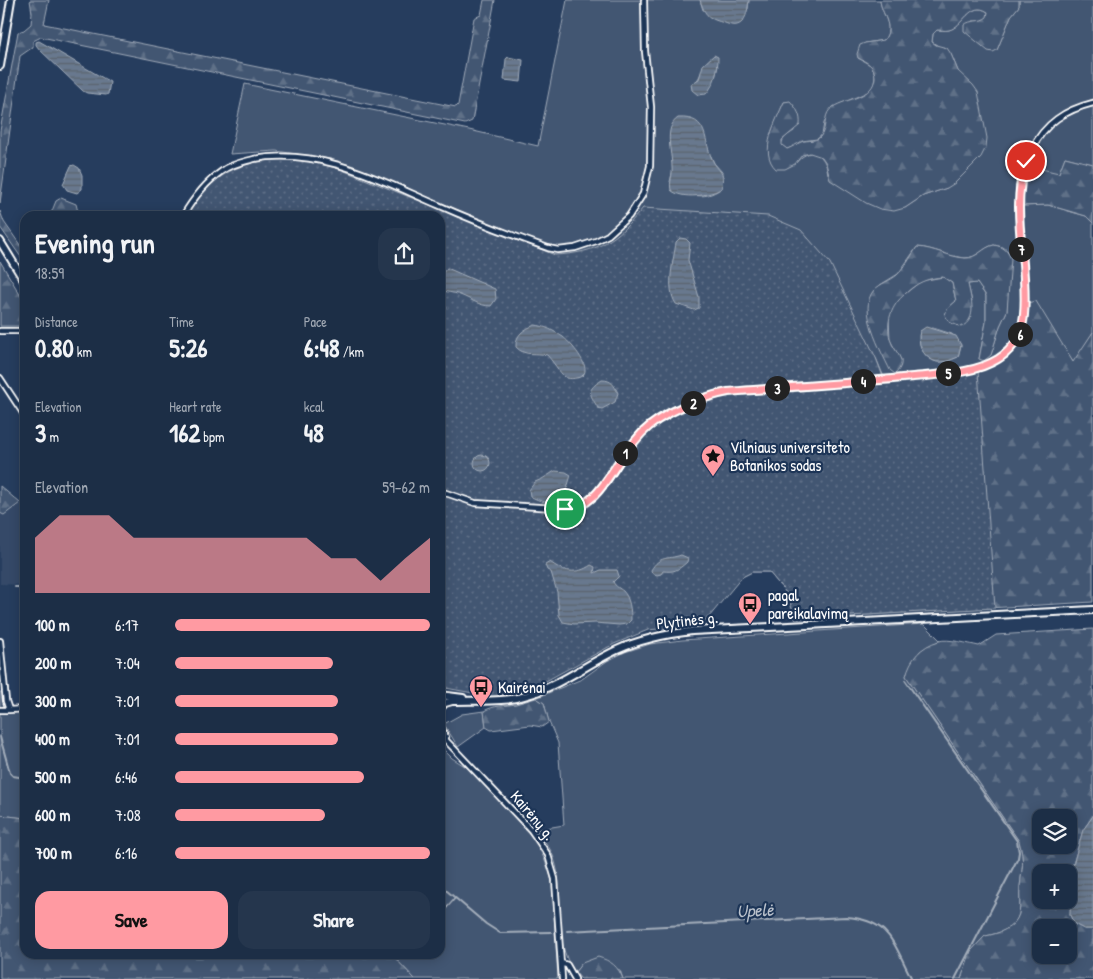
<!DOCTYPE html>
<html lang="en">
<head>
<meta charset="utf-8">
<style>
	:root { --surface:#1c2e46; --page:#25364d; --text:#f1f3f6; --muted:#a0a8b3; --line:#3a4a5f; --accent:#ff9aa2 }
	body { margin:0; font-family:"Patrick Hand",sans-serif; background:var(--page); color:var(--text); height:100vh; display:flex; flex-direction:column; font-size:19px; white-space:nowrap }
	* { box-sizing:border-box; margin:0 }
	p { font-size:16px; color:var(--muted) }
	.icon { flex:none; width:28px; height:28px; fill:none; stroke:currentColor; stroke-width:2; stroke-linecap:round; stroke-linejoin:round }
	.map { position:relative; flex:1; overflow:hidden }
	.details { position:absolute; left:20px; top:211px; width:425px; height:748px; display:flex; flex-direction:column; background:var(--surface); border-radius:15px; box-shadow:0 2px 12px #0003,0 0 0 1px var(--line) }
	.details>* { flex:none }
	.fabs { position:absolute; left:1032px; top:809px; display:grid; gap:10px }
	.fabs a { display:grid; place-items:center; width:45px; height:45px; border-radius:10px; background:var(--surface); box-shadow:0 2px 12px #0003,0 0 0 1px var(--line); font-size:25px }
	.pin { position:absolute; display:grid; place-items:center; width:42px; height:42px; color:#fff; margin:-21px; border:2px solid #fff; border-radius:50%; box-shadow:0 1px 5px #0007 }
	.km { position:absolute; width:25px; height:25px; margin:-12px; border-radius:50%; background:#222; color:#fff; font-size:14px; line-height:25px; text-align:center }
	.round { display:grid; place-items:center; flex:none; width:52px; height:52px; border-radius:15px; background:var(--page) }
	.summary { display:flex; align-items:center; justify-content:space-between; height:85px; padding:0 15px }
	h1 { font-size:28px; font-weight:800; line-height:38px }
	.metrics { display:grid; grid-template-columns:repeat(3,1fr); gap:8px; height:85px; padding:5px 15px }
	.metrics div { display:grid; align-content:center }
	.metrics b { font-size:25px; font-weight:800 }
	.metrics small { font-size:14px; font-weight:400 }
	.metrics p { font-size:14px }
	.chart { height:140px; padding:10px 15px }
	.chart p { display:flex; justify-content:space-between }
	.chart svg { width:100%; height:90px; margin-top:5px; fill:var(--accent); opacity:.7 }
	.button { display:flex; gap:10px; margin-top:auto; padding:10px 15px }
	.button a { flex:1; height:58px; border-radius:15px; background:var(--accent); color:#111; font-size:20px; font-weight:800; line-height:58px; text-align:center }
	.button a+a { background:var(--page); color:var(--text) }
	ul { padding:0 15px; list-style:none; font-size:16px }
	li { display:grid; grid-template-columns:80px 60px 1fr; align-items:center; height:38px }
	li i { height:12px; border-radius:6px; background:var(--accent) }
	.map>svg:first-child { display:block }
	.built { fill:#344a68 }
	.grass { fill:#425672; stroke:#a0aab8; fill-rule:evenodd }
	.forest { fill:url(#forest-firs); stroke:#a0aab8; fill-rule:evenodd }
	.park { fill:url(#park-dots); stroke:#a0aab8 }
	.water { fill:url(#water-rules); stroke:#a4aebb }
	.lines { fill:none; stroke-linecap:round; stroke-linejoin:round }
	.stream { stroke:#a4aebb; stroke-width:2 }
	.minor-casing { stroke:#fff; stroke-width:8 }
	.secondary-casing { stroke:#fff; stroke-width:10 }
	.minor { stroke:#1d3557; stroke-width:4.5 }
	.secondary { stroke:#1d3557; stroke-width:6 }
	.route-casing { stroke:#fff; stroke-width:10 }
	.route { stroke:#ff9aa2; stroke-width:6 }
	.labels { text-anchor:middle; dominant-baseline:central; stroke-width:4.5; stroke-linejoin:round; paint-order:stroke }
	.poi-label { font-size:16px; fill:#fff; stroke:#1d3557; text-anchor:start }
	.street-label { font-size:16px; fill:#fff; stroke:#1d3557 }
	.water-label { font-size:18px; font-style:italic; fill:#bbc2cc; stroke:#1d3557 }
</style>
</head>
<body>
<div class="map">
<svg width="1093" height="979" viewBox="0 0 1093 979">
	<defs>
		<pattern id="forest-firs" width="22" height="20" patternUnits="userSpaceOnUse" patternTransform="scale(1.25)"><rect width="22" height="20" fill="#425672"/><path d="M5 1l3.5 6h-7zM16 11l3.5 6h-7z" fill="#5e6f87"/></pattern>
		<pattern id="park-dots" width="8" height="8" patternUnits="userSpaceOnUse" patternTransform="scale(1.25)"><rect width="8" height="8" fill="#425672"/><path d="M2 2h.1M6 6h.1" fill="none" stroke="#5e6f87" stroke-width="1.8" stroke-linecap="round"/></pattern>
		<pattern id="water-rules" width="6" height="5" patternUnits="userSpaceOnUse" patternTransform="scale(1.25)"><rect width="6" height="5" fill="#67788e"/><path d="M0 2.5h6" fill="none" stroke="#5a626d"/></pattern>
	</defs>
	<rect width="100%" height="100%" fill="#263d5e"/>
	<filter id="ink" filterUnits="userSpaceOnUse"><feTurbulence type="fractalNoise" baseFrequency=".02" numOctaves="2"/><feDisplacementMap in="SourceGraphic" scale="10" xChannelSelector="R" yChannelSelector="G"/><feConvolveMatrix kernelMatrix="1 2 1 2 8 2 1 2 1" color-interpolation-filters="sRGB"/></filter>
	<g filter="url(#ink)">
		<path class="built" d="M20 503 25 506V585L0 584V513L4 515Z"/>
		<path class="grass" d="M567 0H700L703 10 748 9 749 0H880C881 14 895 26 884 40L865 43 858 58 872 66 875 75 874 84 870 91 833 107 824 123 822 135 817 139 802 141 795 146 787 149 781 145C783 137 788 135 794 131L795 107 790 102H784L770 135 795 164C809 146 825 151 828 174L905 208 923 196 947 188 958 71 951 54 932 42 933 34 937 30C940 30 945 31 949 30 963 27 970 0 988 12V17L982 21H973L997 50 1011 16 1019 6V0H1093V164L1065 157 1059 173 1021 206 1048 205 1086 216 1093 223V332L1074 363 1027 303C1024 342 1016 358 978 371L885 382 706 308 526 245 527 239 360 169 331 159 276 151 230 154 245 84 469 130 538 146ZM712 57 718 66 715 78 694 83C702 78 701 65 712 57ZM670 135 711 156 714 163 722 172V188C701 203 688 194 670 182L673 169ZM994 245 1003 247 1008 251 1007 311 1000 326 991 355 979 359 986 322V296L977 283 968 284 972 302 947 309 956 301 952 283 943 277 921 281 896 301 889 316 890 340 901 360 869 313 870 301 873 292 880 285 898 274 917 247C934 248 949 257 965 258 978 258 983 247 994 245ZM933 328 952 334 961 345 958 357C951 360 941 364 934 361 922 356 917 342 920 331Z
			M924 624 940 640 920 651 906 676 1019 841C1025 862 1022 867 1020 887 1019 896 1021 906 1019 914 1015 929 997 934 985 936L971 951 961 979H623L620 970 582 963 575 972C549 940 569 888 551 851 547 843 540 836 534 830L564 825 558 743 549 722 544 703 536 698 582 679 607 661 625 652 650 644 682 640Z
			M0 692H2L4 703 8 713 25 712V818L0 815Z
			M484 711 486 727 458 747 444 724 462 714Z
			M440 746 452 758 471 770 533 838C542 852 548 866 552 882L558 979H415L391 954H440Z"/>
		<path class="forest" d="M30 0H49L44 24 456 107 458 105 474 18 481 15 484 0H495L472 121 465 124 41 37 33 41V47L20 56 0 203V131L18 32 24 30 31 24 32 13Z
			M880 0H1019V6L1011 16 997 50 993 52 988 51 964 31V25C971 19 980 23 987 17L988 12C970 0 963 27 949 30 945 31 940 30 937 30L933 34 932 42 936 45 947 48 951 54 958 71 973 85 978 92 987 138 986 147 981 157 955 183 947 188 923 196 905 208 894 211 880 209 866 203 830 180 826 163 822 157 810 153 802 155 795 164 785 169H776C758 152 776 121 784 102L790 101C797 109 801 115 800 125L782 140V145L787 149C793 147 796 144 801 142 808 139 818 143 822 134 827 125 823 113 833 107 847 98 874 98 875 77 875 66 867 62 858 58L857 54 860 45 865 43 884 40C895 26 881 14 880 0Z
			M1065 157 1093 164V223L1086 216 1048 205 1021 206 1023 187 1028 166 1059 173Z
			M61 198 76 204 79 216H50L56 201Z
			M0 211 4 222 25 252V263L0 227Z
			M994 245C1004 247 1007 250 1011 259L1007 311 1000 326 991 355 984 361 979 359 986 322V296L977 283 968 284C971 299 978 319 961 327L949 322 945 315 947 309 956 301 952 283 943 277C927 278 916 283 905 294 891 306 886 321 890 339 892 347 899 353 901 360 902 366 899 370 895 374L890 370C881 351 857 309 874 290 881 283 890 281 897 275 905 268 911 256 917 247 934 248 949 257 965 258 978 258 983 247 994 245Z
			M0 261 25 303V326H0Z
			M1036 301 1073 362 1093 332V602L795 619 788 595 769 572H752L742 577 643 307 876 358 886 382 978 371C1016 358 1024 342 1027 303Z
			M0 486 20 503 4 515 0 513Z
			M1093 629V816L1083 830 1072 868 1070 915 1074 924 1084 929H1093V979H961L971 951 985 936C998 934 1015 928 1019 914 1021 906 1019 896 1020 887 1022 867 1025 862 1019 841L906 676C910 659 921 646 939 641 948 638 969 644 979 646L996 635ZM1041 818H1069V845H1041ZM1041 872H1069V900H1041ZM1041 928H1069V955H1041Z
			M536 698 544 703 549 722 542 727 530 725 491 730 486 727 484 711C494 705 505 706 516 704 523 702 529 700 536 698Z
			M0 815 25 818V954H391L415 979H0Z
			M598 957C611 961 618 966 623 979H581L575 972 582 963Z"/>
		<path class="park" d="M275 159C299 159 320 163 342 170L555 255C598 253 617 240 643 208L768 216 801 230 830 263 876 358 885 382 978 371 995 608 795 619 788 595 769 572H752L742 577 709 617 699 625 648 630 614 644 531 689 495 697 440 687V216H187C197 197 216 176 237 168 249 163 262 161 275 159Z"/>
		<path class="water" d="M700 0H749C748 7 747 18 741 23 736 27 730 25 725 23 709 19 705 16 700 0Z
			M39 41 110 82 108 94 106 95 87 93 83 91 40 50 36 45V42Z
			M714 55 718 57C718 70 715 84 706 94L698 95 692 90 691 84 699 79 703 65Z
			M508 57 523 60 521 82 504 80 506 59Z
			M678 118C711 116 702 142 714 163 717 168 721 171 723 176L722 188C711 196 681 200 671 190 669 182 673 175 672 167 672 152 663 128 678 118Z
			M74 165 79 168 82 175V189L77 193 67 190 63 184 71 166Z
			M680 238 686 239 690 243 688 260 699 297V308L694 310 676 304C665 287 674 260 676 242Z
			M447 268 495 289 496 299 491 306C479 306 471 299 460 295 453 292 446 293 440 289V276Z
			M535 325C545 326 554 331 563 337 572 344 599 375 576 378 572 379 567 379 564 376 561 374 551 359 547 355 536 352 525 357 516 347 515 335 524 329 535 325Z
			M926 327 956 336 961 345 958 357C951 360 941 364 934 361 922 356 917 343 920 331Z
			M602 380C612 380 614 385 618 393L615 402 602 409 598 408C589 393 586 390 602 380Z
			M474 463a8 8 0 1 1 16 0a8 8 0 1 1-16 0Z
			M555 471 566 472 571 475 563 502C555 506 538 501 530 496L529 490 535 482 542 479Z
			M681 555 688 558 687 562C677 571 674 572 663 571L661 574 657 575 652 573 651 570C660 555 667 560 681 555Z
			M550 562C563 572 577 575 591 565L595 567 594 573 601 570H617L619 576 613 582C616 587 619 588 623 591 630 598 631 611 631 620L627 624 619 625 595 623 574 624 563 622 559 615 557 592 551 572 547 570 545 565Z
			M1093 816V929H1084L1074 924 1070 915 1072 868 1083 830Z"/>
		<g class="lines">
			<path class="stream" d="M15 587H25
				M905 680 1017 841 1019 852 1018 858 955 979
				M0 737 10 773 13 776 19 777
				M440 885 486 924 500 933 551 932
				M440 915 455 898
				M567 931 846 917C891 920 893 944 912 979"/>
			<g class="minor-casing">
				<path id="minor" d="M183 216C193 199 205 183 222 171 231 164 243 162 254 159 319 147 380 180 438 205 474 221 511 235 548 248L558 250 575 248 596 241 608 235 629 216 643 194 650 166 651 107 645 51 644 0
					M0 331H25
					M0 378 25 416
					M440 491 475 503 571 509C604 501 619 455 642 432 663 413 700 397 728 392 790 387 851 384 913 377 941 373 976 375 1000 358 1007 353 1013 348 1016 342 1035 310 1017 234 1019 196 1019 179 1024 164 1032 149 1045 123 1065 110 1093 103
					M0 641 6 701 9 710 25 709
					M0 710H9
					M440 726 446 737
					M440 734 531 830 548 855 555 879 562 979
					M561 963 567 965 575 979"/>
			</g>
			<g class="secondary-casing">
				<path id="secondary" d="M0 66 11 0
					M0 241 25 282
					M440 695 463 698
					M440 708 445 703 452 701C478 700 504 703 528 695 560 685 587 664 617 650 641 639 666 634 692 631L1093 610"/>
			</g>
			<use href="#minor" class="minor"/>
			<use href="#secondary" class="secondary"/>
		</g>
	</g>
	<g class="lines" filter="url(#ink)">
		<g class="route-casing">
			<path id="route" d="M565 509C594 509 607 478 622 457 628 449 635 441 642 433 661 413 701 397 728 392 790 387 852 383 913 377 942 374 973 374 998 359 1014 349 1022 334 1024 315 1029 263 1009 212 1026 161"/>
		</g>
		<use href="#route" class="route"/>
	</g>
	<defs>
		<g id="sight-pin" transform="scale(1.25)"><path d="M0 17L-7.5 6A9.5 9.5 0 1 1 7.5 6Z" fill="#ff9aa2" stroke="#1d3557"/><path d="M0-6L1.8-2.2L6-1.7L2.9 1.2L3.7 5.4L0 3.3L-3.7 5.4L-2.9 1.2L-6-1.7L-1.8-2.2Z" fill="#111"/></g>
		<g id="bus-pin" transform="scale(1.25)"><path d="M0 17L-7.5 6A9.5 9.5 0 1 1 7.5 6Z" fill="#ff9aa2" stroke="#1d3557"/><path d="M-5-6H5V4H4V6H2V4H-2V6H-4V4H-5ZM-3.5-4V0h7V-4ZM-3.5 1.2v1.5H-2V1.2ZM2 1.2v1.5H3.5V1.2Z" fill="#111"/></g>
	</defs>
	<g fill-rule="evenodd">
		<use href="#sight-pin" x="713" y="456"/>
		<use href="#bus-pin" x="750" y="604"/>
		<use href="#bus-pin" x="481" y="687"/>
	</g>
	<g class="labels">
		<g class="poi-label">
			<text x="730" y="447">Vilniaus universiteto<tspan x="730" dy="18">Botanikos sodas</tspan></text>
			<text x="768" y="595">pagal<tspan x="768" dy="18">pareikalavimą</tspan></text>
			<text x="498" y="687">Kairėnai</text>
		</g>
		<g class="street-label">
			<text transform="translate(687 620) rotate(-6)">Plytinės g.</text>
			<text transform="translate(533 815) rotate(50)">Kairėnų g.</text>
		</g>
		<g class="water-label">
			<text transform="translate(755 910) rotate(-3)">Upelė</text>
		</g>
	</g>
</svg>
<div class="fabs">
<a><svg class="icon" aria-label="layers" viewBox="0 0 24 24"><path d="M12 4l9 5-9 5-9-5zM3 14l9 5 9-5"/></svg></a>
<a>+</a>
<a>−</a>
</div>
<div class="pin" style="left:565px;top:509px;background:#1e9e55"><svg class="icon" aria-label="arrive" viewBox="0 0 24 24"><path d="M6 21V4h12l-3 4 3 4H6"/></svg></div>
<div class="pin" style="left:1026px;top:161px;background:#d93025"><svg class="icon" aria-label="check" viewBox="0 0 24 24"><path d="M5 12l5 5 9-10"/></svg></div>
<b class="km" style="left:625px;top:453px">1</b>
<b class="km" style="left:693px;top:403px">2</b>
<b class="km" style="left:777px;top:388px">3</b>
<b class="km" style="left:863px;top:381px">4</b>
<b class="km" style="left:948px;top:373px">5</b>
<b class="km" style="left:1020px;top:334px">6</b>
<b class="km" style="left:1021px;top:249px">7</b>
<section class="details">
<div class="summary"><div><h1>Evening run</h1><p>18:59</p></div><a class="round"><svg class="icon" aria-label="share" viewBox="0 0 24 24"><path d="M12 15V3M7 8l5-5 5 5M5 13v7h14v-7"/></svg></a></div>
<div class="metrics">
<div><p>Distance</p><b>0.80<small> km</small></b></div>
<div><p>Time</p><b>5:26</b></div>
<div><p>Pace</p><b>6:48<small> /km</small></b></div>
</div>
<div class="metrics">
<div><p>Elevation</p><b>3<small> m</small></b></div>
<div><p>Heart rate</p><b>162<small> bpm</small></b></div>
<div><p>kcal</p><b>48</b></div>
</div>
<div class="chart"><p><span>Elevation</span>59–62 m</p>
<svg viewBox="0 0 160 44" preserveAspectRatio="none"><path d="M0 44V17L10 6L20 6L30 6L40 17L50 17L60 17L70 17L80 17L90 17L100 17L110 17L120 27L130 27L140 38L150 27L160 17V44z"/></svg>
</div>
<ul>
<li><b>100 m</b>6:17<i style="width:100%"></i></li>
<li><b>200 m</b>7:04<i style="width:62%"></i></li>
<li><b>300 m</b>7:01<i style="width:64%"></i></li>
<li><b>400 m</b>7:01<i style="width:64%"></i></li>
<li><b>500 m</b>6:46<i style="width:74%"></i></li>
<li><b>600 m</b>7:08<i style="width:59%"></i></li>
<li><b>700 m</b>6:16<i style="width:100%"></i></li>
</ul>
<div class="button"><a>Save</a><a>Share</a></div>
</section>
</div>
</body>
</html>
